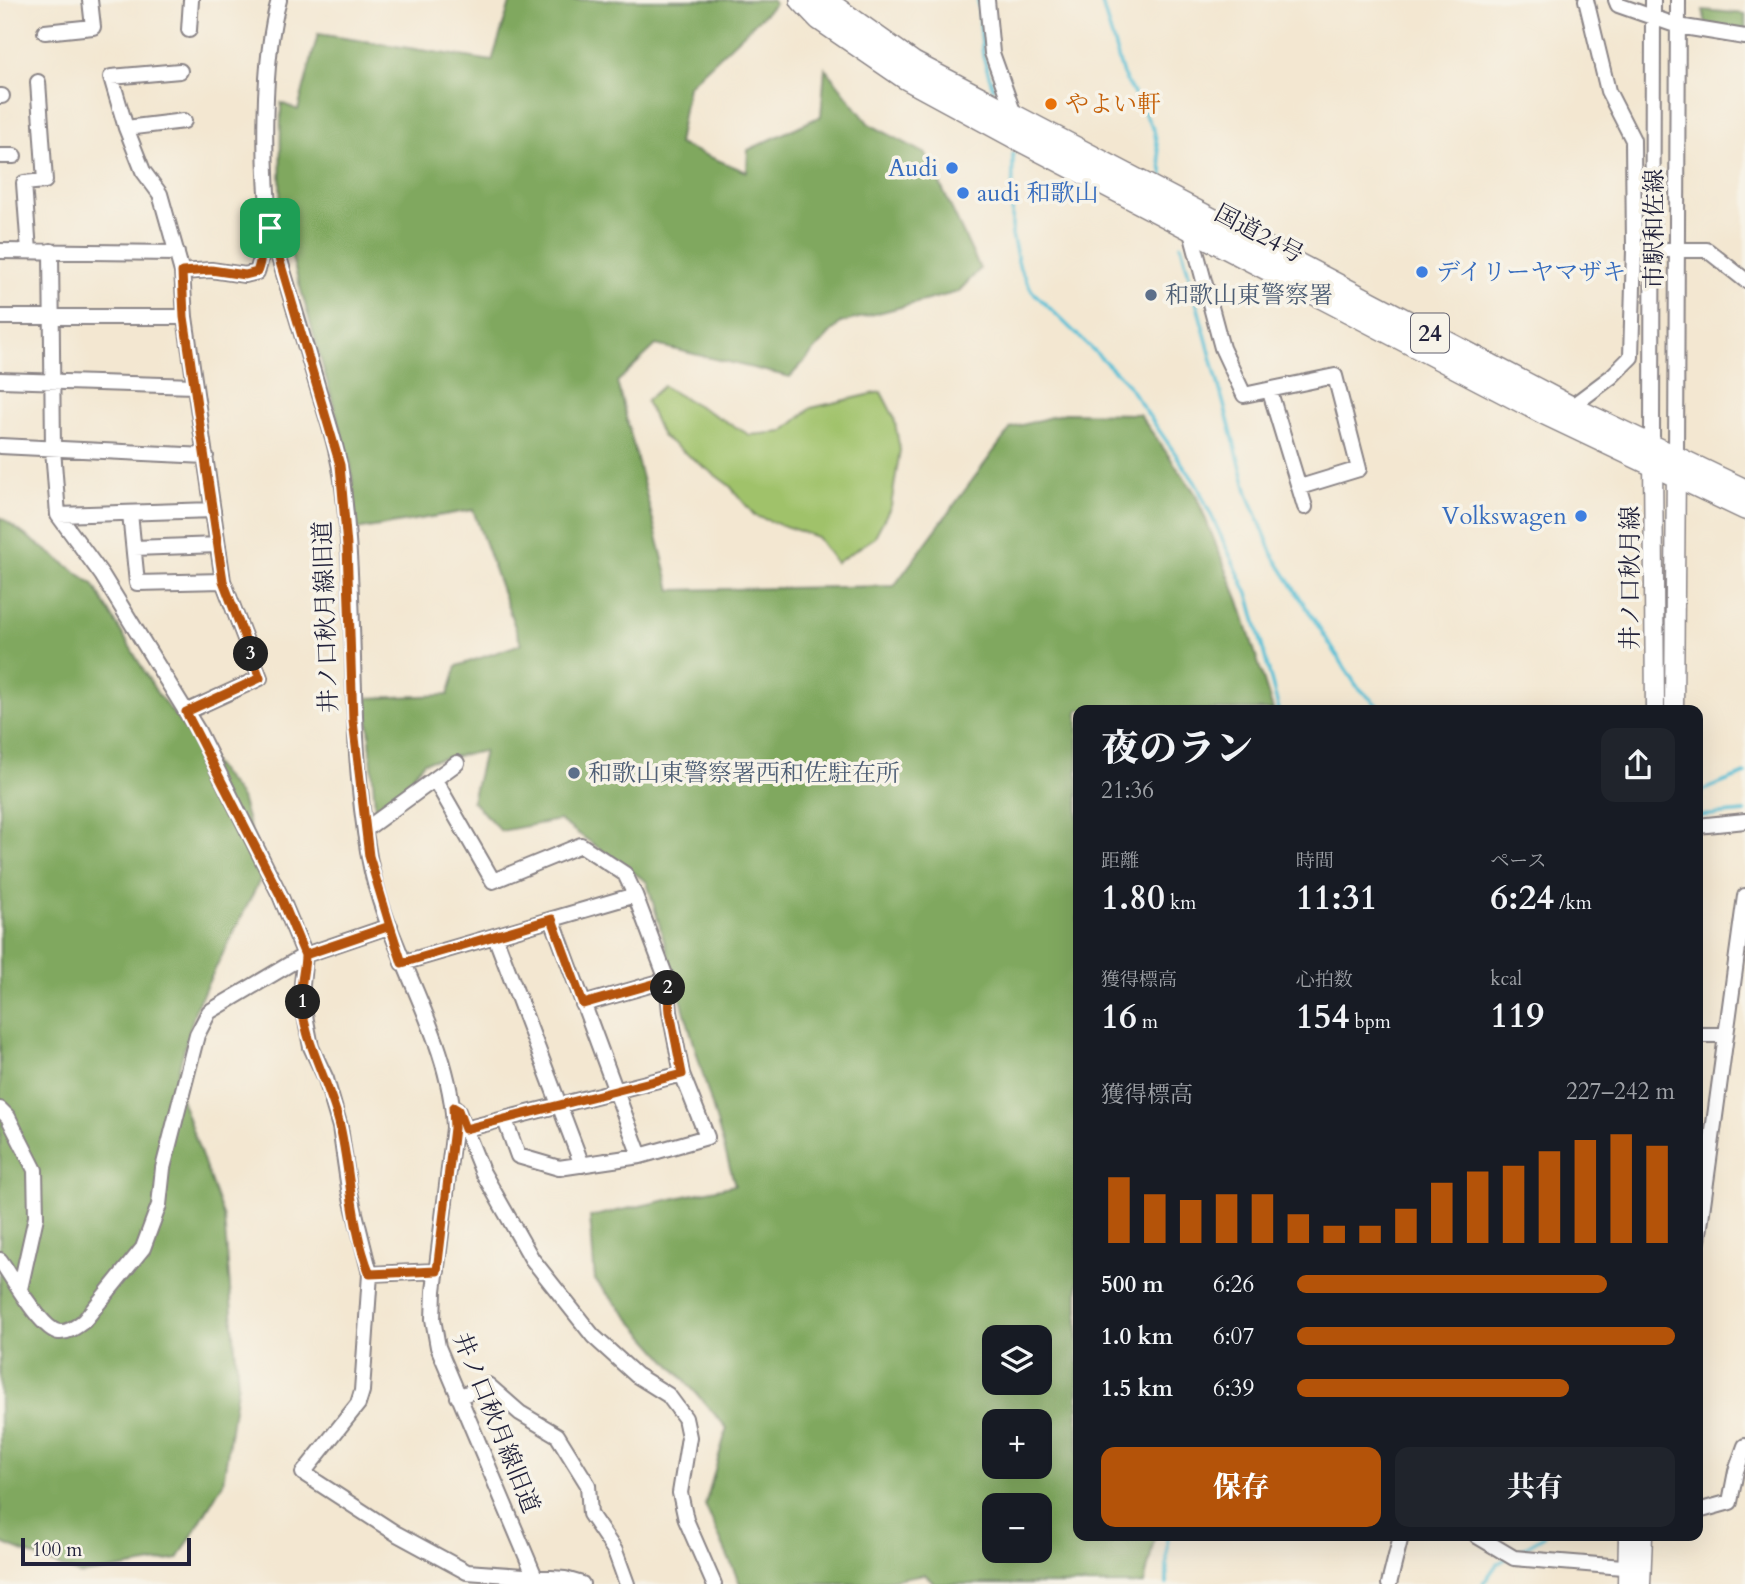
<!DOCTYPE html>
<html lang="ja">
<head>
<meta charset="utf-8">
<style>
	:root { --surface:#171b24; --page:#20242c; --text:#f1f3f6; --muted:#9ea1a6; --accent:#b45309 }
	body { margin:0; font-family:Cardo,"Noto Serif JP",serif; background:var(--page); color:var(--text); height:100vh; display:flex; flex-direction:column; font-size:26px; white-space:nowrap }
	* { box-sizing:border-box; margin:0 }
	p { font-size:23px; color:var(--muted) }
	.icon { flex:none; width:38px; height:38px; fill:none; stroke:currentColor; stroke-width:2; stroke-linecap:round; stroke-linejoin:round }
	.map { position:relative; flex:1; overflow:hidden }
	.details { position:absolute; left:1073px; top:705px; width:630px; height:836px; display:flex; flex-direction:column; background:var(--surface); border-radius:14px; box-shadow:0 7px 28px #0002 }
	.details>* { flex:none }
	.buttons { position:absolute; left:982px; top:1325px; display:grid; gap:14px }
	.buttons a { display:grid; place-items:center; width:70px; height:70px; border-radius:14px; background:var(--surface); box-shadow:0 7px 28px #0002; font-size:35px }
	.scale { position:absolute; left:21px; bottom:18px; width:170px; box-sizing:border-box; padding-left:7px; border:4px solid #22223b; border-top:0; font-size:19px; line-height:24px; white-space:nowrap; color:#22223b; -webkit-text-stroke:5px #f7f3e8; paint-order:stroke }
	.pin { position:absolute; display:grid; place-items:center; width:60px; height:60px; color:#fff; margin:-30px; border-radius:14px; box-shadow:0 4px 10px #0006 }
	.km { position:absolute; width:35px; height:35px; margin:-18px; border-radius:50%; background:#222; color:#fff; font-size:19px; line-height:35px; text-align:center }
	.round { display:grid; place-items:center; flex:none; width:74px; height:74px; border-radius:14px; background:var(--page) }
	.overview { display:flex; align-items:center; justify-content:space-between; height:119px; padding:0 28px }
	h1 { font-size:38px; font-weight:800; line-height:52px }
	.stats { display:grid; grid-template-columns:repeat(3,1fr); gap:10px; height:119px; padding:7px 28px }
	.stats div { display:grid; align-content:center }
	.stats b { font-size:35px; font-weight:800 }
	.stats small { font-size:19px; font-weight:400 }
	.stats p { font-size:19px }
	.chart { height:196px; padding:14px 28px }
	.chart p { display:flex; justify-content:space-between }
	.chart svg { width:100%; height:126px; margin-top:7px; stroke:var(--accent); stroke-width:6 }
	.primary-button { display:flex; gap:14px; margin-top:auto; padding:14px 28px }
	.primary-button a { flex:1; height:80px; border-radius:14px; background:var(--accent); color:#fff; font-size:28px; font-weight:800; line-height:80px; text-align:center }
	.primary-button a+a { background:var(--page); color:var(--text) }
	ul { padding:0 28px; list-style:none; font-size:23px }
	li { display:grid; grid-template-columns:112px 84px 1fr; align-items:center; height:52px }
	li i { height:18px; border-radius:9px; background:var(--accent) }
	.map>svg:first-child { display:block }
	.green { fill:#a0c26b; stroke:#617253; stroke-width:2 }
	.forest { fill:#80a85f; stroke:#51654d; stroke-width:2; fill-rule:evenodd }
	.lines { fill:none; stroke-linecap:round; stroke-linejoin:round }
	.stream { stroke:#58bfd5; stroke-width:3.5 }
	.minor-casing { stroke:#8a8486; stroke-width:18 }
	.major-casing { stroke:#8a8486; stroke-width:21 }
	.highway-casing { stroke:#8a8486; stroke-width:24 }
	.minor { stroke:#fff; stroke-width:14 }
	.major { stroke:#fff; stroke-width:18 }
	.highway { stroke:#fff; stroke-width:21 }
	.route-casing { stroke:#fff; stroke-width:14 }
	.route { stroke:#b45309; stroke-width:9 }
	.food-dot { fill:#e8710a; stroke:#f7f3e8; stroke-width:2.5 }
	.shop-dot { fill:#3f7fe0; stroke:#f7f3e8; stroke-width:2.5 }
	.service-dot { fill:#5c6f8a; stroke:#f7f3e8; stroke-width:2.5 }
	.labels { text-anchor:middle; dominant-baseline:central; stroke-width:7; stroke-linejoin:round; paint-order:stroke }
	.shield { fill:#f7f3e8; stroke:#62616f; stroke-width:2 }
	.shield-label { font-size:23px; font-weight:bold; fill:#22223b }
	.food-label { font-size:24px; fill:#c56008; stroke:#f7f3e8; text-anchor:start }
	.shop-label { font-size:24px; fill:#366cbe; stroke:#f7f3e8; text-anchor:end }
	.street-label { font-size:24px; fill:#22223b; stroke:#f7f3e8 }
	.service-label { font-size:24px; fill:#4e5e75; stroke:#f7f3e8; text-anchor:start }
</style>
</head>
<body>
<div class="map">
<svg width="1745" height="1584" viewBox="0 0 1745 1584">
	<rect width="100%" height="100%" fill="#f7f3e8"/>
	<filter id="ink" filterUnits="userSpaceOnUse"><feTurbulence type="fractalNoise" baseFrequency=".0143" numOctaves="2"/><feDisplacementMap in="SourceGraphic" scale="14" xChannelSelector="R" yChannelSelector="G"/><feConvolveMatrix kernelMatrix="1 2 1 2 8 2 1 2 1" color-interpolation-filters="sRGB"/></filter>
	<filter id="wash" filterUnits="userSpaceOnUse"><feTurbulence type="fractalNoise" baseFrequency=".00686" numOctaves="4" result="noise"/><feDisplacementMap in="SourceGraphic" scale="28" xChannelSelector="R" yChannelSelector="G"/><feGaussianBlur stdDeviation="1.57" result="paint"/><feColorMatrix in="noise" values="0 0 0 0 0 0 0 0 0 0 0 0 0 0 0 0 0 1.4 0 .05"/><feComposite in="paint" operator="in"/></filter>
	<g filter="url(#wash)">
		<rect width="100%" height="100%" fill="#f3e7d1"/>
		<path class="green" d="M663 386 750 435 783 432 811 408 881 392 894 417 900 450 891 506 874 538 836 563 817 537 755 516 730 486 662 436 646 401Z"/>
		<path class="forest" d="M511 0H772L775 4 688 86 678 144 747 172 748 150 821 116 825 68 869 124 926 154 980 269 958 292 840 323 790 377 656 345 617 382 671 590 894 586 1011 428 1065 413 1139 414 1195 493 1239 601 1273 710H1078V1536L1155 1537 1144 1584H934L925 1574 868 1584H740L705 1505 727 1428 595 1280 590 1217 735 1185 647 882 559 820 501 831 472 801 484 751 424 762 376 821 367 698 448 695 457 666 521 644 473 510 356 530 351 466 280 216 281 103 298 110 318 34 492 61ZM994 1337H1040V1382H994ZM994 1421H1040V1466H994ZM994 1505H1040V1550H994Z
			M1703 10 1745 14V30L1706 24Z
			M0 517 93 584 157 693 241 798 263 874 196 1007 175 1082 224 1218 238 1382 223 1483 178 1559 80 1575 0 1542Z"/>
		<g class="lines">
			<path class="stream" d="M978 0 983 56 993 88
				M1101 0 1123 75 1154 130 1163 175
				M1013 154 1012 235 1020 269 1032 291 1125 381 1197 485 1249 596 1279 710
				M1181 245 1248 494 1274 557 1356 685 1382 710
				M1698 806 1701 791 1745 774
				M1698 816 1745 812
				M1517 1552 1544 1536
				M1167 1584V1536
				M1483 1584 1497 1564 1507 1558"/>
		</g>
	</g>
	<g filter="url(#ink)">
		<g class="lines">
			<g class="minor-casing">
				<path id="minor" d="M279 0C262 60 263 165 270 227 286 280 301 332 317 385 327 418 339 452 343 487 358 609 347 734 369 857 385 949 451 1035 454 1128L434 1291 433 1319 438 1347 538 1584
					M987 0 992 53 1015 117
					M1586 0 1608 91 1633 140 1634 250H1707L1745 280
					M1616 0 1618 5 1678 26 1745 37
					M189 30 191 0
					M45 32 93 27 90 0
					M180 71 111 77 126 128 143 171 160 194 182 272 185 317 223 581 260 678 186 712
					M0 96H2
					M126 128 184 121
					M0 156H14
					M1189 225 1222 348 1244 395 1335 376 1359 469 1300 487
					M0 251 177 253
					M29 251 24 183 45 181 38 82
					M51 251 53 449 58 515 102 575 198 731 280 895 305 955 301 994 311 1047 326 1079 340 1127 349 1189 370 1274 362 1391 358 1404 303 1473 397 1534 467 1572 565 1579 582 1584
					M182 272 211 270 245 275 257 272C263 257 261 240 270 227
					M0 317H185
					M0 380 195 386
					M1270 392 1305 507
					M1571 407 1611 377 1631 357 1634 250
					M0 446 206 456
					M1652 446 1653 0
					M1676 458 1678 0
					M130 513 137 583 223 581
					M58 515 213 510
					M134 548 218 545
					M435 780 493 881 581 845 625 874 635 895
					M1698 826 1745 821
					M366 829 457 763
					M552 919 640 1156
					M495 936 582 1165
					M402 963 635 895 667 980 670 1012 682 1074 707 1137 640 1156 559 1168 518 1156 505 1120
					M583 1004 667 980
					M1698 1035H1725
					M0 1109 8 1117 35 1170 36 1217 20 1289
					M457 1109 482 1171 532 1259 593 1336 636 1375 668 1395 685 1418 689 1437 680 1493 686 1520 714 1584
					M465 1129 682 1074
					M1698 1241 1745 896
					M0 1260C11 1275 41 1330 59 1332 69 1333 77 1326 84 1321L143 1248 159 1205 163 1168 197 1035 209 1012 305 955 390 926
					M370 1274 437 1271
					M458 1397 488 1385 520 1413 557 1435 588 1485 590 1514 615 1551 627 1584
					M1698 1511 1730 1502 1736 1471 1745 1446
					M1477 1536 1514 1558 1635 1568
					M1389 1584 1401 1536"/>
			</g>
			<g class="major-casing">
				<path id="major" d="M1653 455 1655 710
					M1674 710 1676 465
					M1627 1584 1628 1536
					M1641 1584 1643 1536"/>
			</g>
			<g class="highway-casing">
				<path id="highway" d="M801 0 819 19 905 78 1023 142 1543 413 1745 509
					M825 0 914 63 1571 407 1745 490"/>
			</g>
			<use href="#minor" class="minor"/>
			<use href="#major" class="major"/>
			<use href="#highway" class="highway"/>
		</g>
	</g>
	<g class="lines" filter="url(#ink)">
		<g class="route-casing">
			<path id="route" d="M270 228 340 465 347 546 353 721 369 856 390 926 305 955C305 968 301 980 301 993 301 1039 330 1082 340 1126 351 1175 351 1227 370 1274L437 1271 454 1128 453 1107 458 1110 465 1129 682 1074 670 1012 667 980 583 1004 552 919 402 963 390 926 305 955 280 895 186 712 260 678 223 581 184 317 182 272 211 270 245 275 257 272C263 257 261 240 270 228"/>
		</g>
		<use href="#route" class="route"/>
	</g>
	<circle class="food-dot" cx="1051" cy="104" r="7"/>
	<g class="shop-dot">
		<circle cx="952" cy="168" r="7"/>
		<circle cx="963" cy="193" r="7"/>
		<circle cx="1422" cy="272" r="7"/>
		<circle cx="1581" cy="516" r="7"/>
	</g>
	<g class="service-dot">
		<circle cx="1151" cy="295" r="7"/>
		<circle cx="574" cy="773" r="7"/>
	</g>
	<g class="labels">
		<rect class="shield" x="1411" y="313.5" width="38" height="39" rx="5"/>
		<g class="shield-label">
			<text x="1430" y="333">24</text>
		</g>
		<g class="food-label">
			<text x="1065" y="104">やよい軒</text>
		</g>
		<g class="shop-label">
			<text x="938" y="168">Audi</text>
			<text x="977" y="193" text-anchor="start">audi 和歌山</text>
			<text x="1436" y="272" text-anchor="start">デイリーヤマザキ</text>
			<text x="1567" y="516">Volkswagen</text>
		</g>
		<g class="street-label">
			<text transform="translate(1654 229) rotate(-90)">市駅和佐線</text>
			<text transform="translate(1259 234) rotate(28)">国道24号</text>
			<text transform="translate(1630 578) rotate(-90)">井ノ口秋月線</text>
			<text transform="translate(326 617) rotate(-92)">井ノ口秋月線旧道</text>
			<text transform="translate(496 1423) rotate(68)">井ノ口秋月線旧道</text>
		</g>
		<g class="service-label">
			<text x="1165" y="295">和歌山東警察署</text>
			<text x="588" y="773">和歌山東警察署西和佐駐在所</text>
		</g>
	</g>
</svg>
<div class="buttons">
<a><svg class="icon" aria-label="layers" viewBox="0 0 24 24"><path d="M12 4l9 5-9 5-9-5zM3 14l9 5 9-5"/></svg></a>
<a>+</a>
<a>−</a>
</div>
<div class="scale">100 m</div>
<div class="pin" style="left:270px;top:228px;background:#1e9e55"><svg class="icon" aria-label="arrive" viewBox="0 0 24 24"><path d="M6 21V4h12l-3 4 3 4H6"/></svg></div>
<b class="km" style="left:303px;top:1002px">1</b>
<b class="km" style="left:668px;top:988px">2</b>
<b class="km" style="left:251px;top:654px">3</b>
<section class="details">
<div class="overview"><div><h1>夜のラン</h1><p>21:36</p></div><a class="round"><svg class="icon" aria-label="share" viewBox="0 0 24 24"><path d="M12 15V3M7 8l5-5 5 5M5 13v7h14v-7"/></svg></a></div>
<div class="stats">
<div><p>距離</p><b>1.80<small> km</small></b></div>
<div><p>時間</p><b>11:31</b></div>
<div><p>ペース</p><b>6:24<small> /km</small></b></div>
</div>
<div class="stats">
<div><p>獲得標高</p><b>16<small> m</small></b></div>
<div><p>心拍数</p><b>154<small> bpm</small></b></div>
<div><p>kcal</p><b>119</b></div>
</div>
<div class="chart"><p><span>獲得標高</span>227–242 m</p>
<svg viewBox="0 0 160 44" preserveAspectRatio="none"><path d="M5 44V21M15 44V27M25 44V29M35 44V27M45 44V27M55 44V34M65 44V38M75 44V38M85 44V32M95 44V23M105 44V19M115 44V17M125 44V12M135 44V8M145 44V6M155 44V10"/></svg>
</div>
<ul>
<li><b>500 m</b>6:26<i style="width:82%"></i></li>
<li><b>1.0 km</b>6:07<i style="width:100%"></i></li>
<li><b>1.5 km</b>6:39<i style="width:72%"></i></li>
</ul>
<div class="primary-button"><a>保存</a><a>共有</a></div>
</section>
</div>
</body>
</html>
